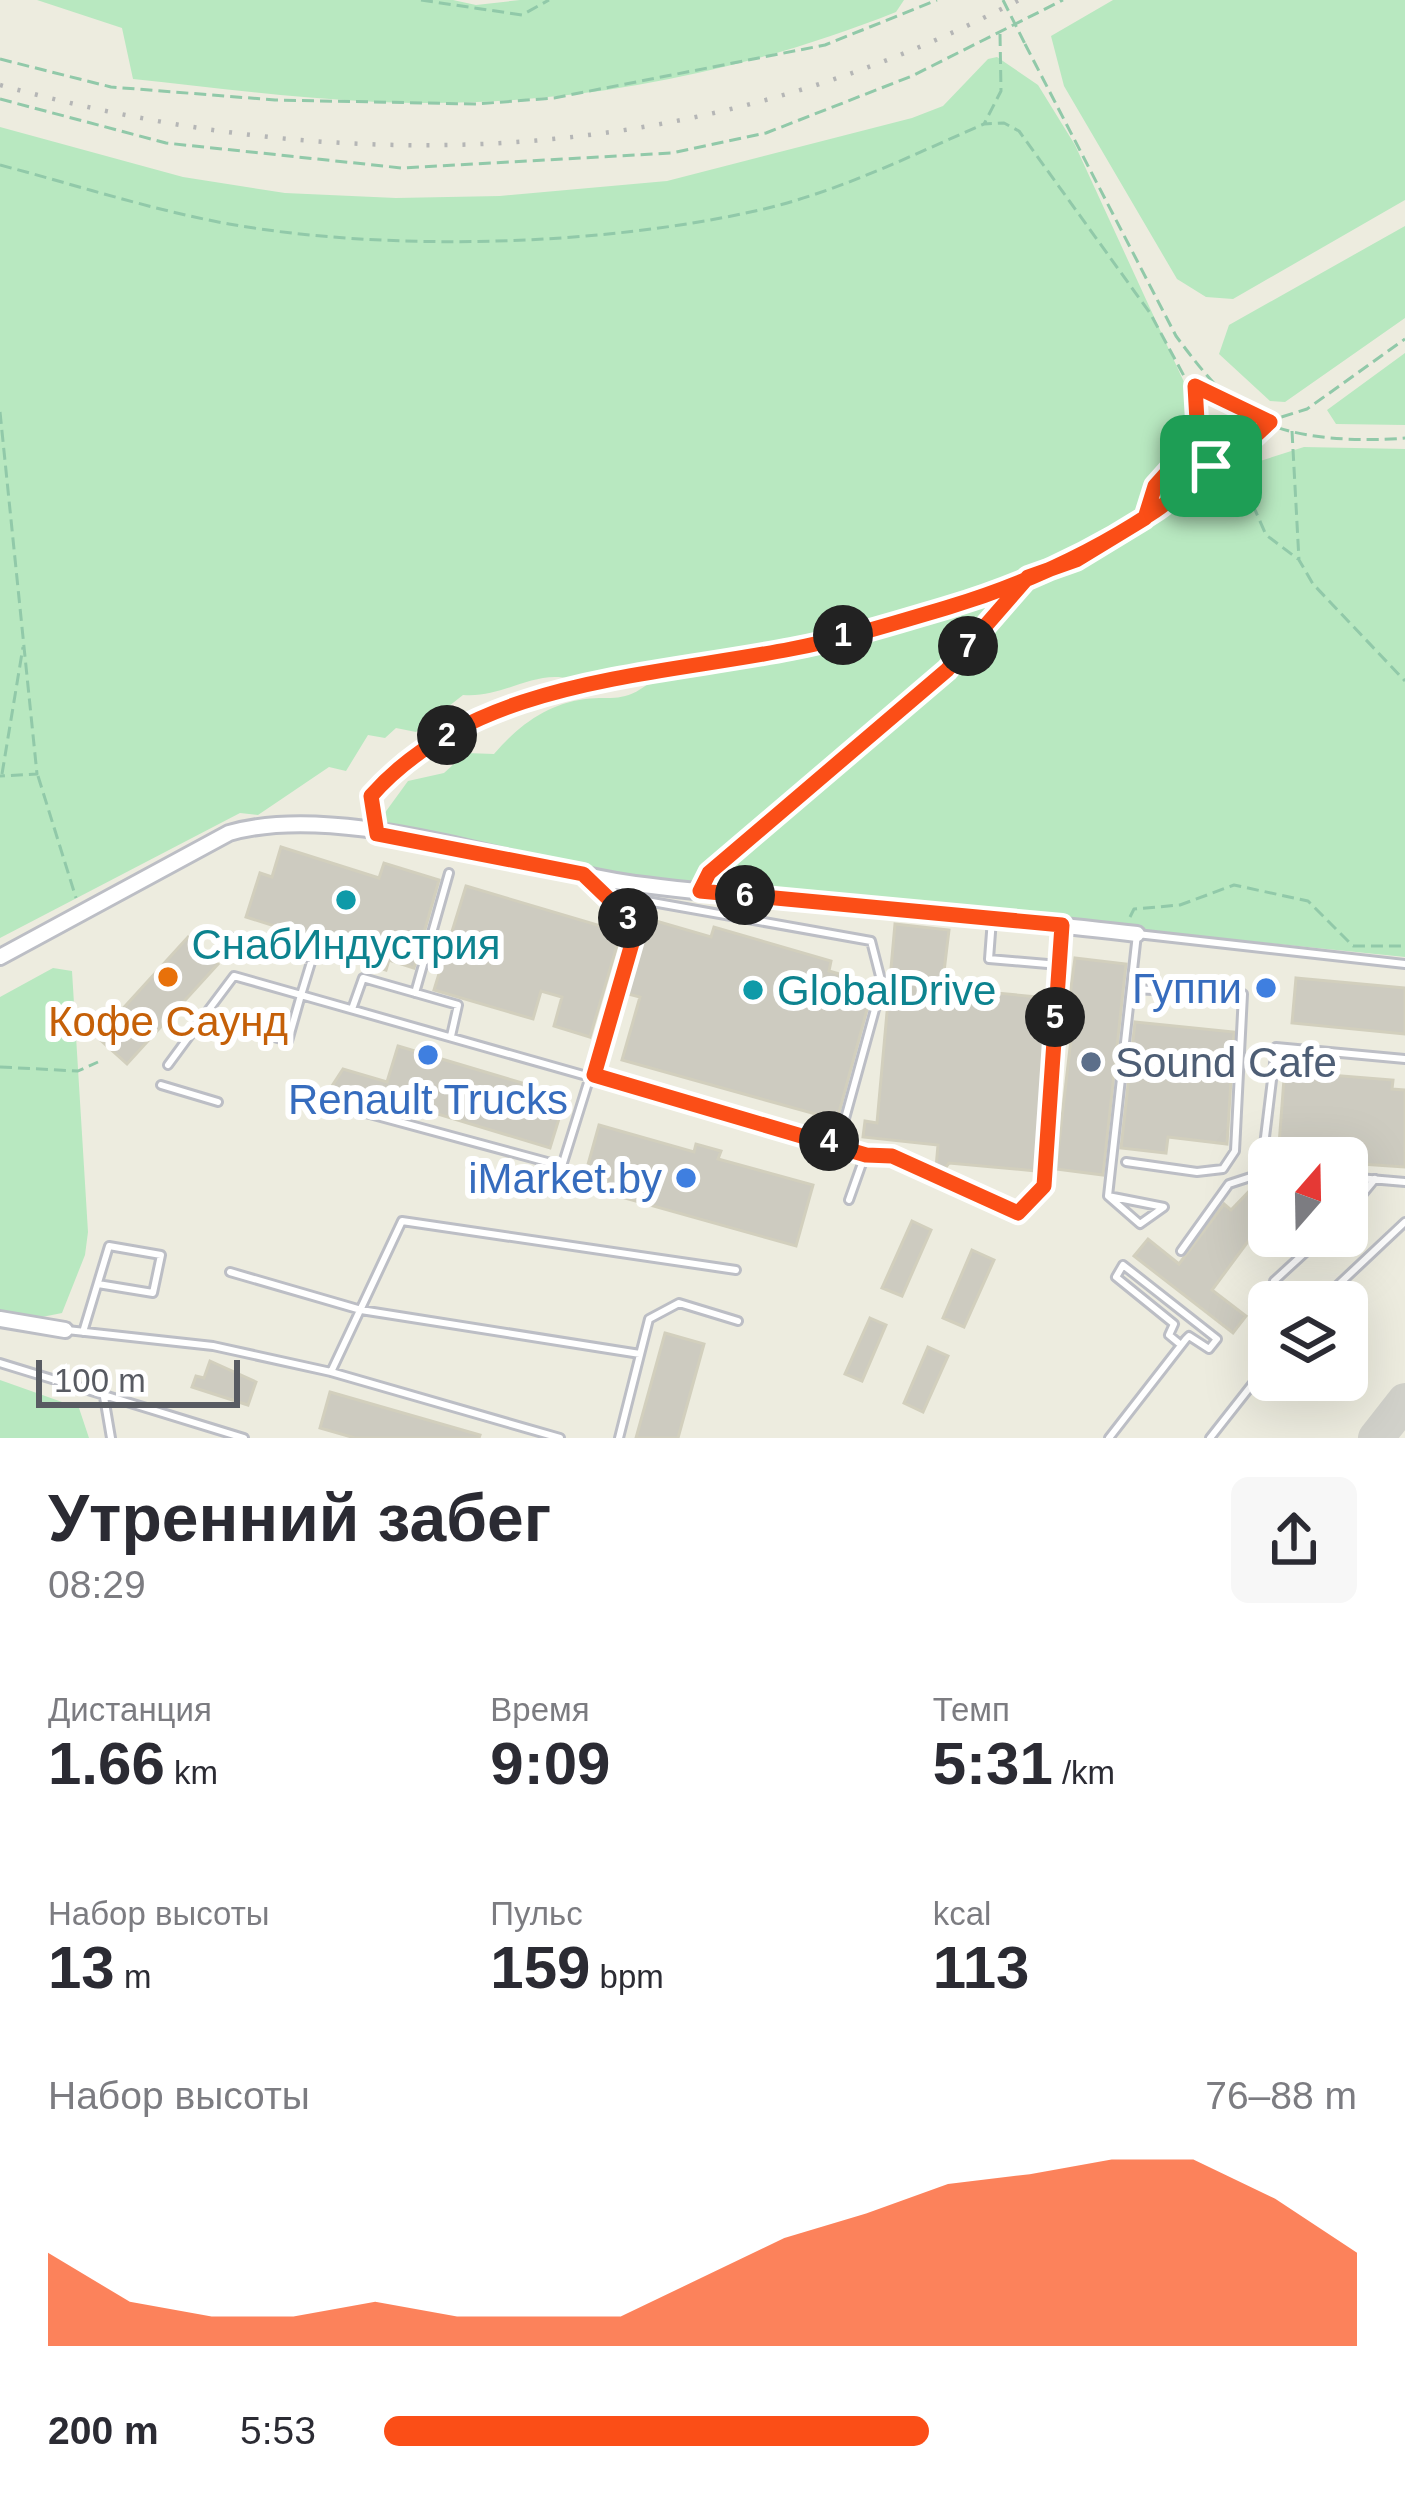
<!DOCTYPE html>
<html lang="ru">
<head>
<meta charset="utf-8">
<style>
	:root { --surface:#fff; --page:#f7f7f7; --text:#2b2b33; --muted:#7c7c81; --accent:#fb4e17 }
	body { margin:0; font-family:Arial,sans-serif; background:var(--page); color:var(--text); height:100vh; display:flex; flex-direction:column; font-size:45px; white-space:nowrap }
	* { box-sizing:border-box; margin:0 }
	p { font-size:39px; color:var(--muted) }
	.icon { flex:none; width:66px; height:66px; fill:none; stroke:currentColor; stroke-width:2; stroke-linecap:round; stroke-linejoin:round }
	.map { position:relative; height:1438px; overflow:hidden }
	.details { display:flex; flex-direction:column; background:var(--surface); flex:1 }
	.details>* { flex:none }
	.needle { width:78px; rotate:20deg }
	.controls { position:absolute; left:1248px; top:1137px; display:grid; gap:24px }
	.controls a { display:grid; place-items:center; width:120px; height:120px; border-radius:18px; background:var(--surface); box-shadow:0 12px 48px #0002; font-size:60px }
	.scale { position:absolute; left:36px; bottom:30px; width:204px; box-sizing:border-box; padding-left:12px; border:6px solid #585b62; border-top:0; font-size:33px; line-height:42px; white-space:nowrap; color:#585b62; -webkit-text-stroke:9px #fff; paint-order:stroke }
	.pin { position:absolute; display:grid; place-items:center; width:102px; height:102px; color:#fff; margin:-51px; border-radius:24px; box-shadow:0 6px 18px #0006 }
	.km { position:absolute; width:60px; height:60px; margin:-30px; border-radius:50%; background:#222; color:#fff; font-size:33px; line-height:60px; text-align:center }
	.round { display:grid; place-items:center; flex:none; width:126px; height:126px; border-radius:18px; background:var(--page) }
	.headline { display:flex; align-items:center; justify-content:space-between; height:204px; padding:0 48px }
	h1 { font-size:66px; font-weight:700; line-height:90px }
	.metrics { display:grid; grid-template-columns:repeat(3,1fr); gap:18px; height:204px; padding:12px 48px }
	.metrics div { display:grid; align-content:center }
	.metrics b { font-size:60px; font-weight:700 }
	.metrics small { font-size:33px; font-weight:400 }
	.metrics p { font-size:33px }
	.chart { height:336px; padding:24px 48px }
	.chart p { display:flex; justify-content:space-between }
	.chart svg { width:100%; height:216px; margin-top:12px; fill:var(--accent); opacity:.7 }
	ul { padding:0 48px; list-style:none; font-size:39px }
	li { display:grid; grid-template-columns:192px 144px 1fr; align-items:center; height:90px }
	li i { height:30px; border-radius:15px; background:var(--accent) }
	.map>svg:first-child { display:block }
	.green { fill:#b8e8c0 }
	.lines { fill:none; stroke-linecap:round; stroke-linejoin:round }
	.taxiway { stroke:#d1d1ca; stroke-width:36 }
	.building { fill:#cdcbc0; stroke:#d2cfbd; stroke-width:3 }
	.service-casing { stroke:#bcbec5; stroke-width:12 }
	.minor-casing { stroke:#bcbec5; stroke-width:20 }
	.path { stroke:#91c9a9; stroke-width:3; stroke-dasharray:12 6; stroke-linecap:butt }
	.service { stroke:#fff; stroke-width:6 }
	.minor { stroke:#fff; stroke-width:14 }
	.rail { stroke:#b5b6b6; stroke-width:4.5; stroke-dasharray:3 15; stroke-linecap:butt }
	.path-bridge { stroke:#91c9a9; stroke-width:3; stroke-dasharray:12 6; stroke-linecap:butt }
	.route-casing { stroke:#fff; stroke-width:24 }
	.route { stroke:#fb4e17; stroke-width:15 }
	.culture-dot { fill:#0f9aa8; stroke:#fff; stroke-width:4.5 }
	.food-dot { fill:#e8710a; stroke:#fff; stroke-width:4.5 }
	.shop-dot { fill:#3f7fe0; stroke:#fff; stroke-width:4.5 }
	.service-dot { fill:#5c6f8a; stroke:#fff; stroke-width:4.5 }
	.labels { text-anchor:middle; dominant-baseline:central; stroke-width:12; stroke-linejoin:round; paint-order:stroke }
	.culture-label { font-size:42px; fill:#0d838f; stroke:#fff }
	.shop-label { font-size:42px; fill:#366cbe; stroke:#fff; text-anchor:end }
	.food-label { font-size:42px; fill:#c56008; stroke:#fff }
	.service-label { font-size:42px; fill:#4e5e75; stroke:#fff; text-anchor:start }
</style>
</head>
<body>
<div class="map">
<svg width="1405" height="1438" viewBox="0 0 1405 1438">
	<rect width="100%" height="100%" fill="#edecdf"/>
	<path class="green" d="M37 0H453L476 5 520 0H904L896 12C728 79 541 112 360 101 284 97 208 87 133 79L122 28Z
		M1113 0H1405V200L1233 299 1206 297 1177 279 1064 86 1051 36Z
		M997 57 1038 85 1075 145 1195 406 1209 421 1201 460 1140 506 1136 515 1144 523 1232 470 1304 447 1405 449V957L603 875 387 825 384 814 408 781 444 773 466 753 494 754C518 726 547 704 585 699 613 696 624 703 649 683L640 669 586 686C543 660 509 699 463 695L416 732 396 728 385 738 368 735 346 771 329 767 258 815 240 813 0 938V127L183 177 285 193 396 198 500 196 667 181 912 118 943 106 988 59Z
		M1405 226V318L1285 402 1270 401 1219 354 1229 325Z
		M1405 353V425L1336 424 1327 410Z
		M53 968 72 971 88 1232 85 1255 62 1313 32 1319 0 1311V997Z
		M0 1380 79 1408 89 1438H0Z"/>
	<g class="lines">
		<path class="taxiway" d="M1376 1438 1405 1401"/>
	</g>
	<path class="building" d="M281 847 379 878 384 863 439 880 414 968 389 960 386 970 297 942 300 934 246 917 260 873 272 877Z
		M466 886 621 932 590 1037 554 1026 562 997 541 991 533 1019 434 990Z
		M649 919 711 937 714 927 831 961 829 971 874 984 837 1120 622 1060 640 997 628 994Z
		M895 924 949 930 942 988 1049 998 1037 1171 949 1163 943 1171 936 1168 938 1145 863 1137 865 1121 877 1123Z
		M188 937 218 964 127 1064 97 1037Z
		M1075 958 1126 964 1103 1175 1056 1169 1076 996 1070 995Z
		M1296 978 1405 988V1034L1292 1023Z
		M1135 1022 1234 1032 1227 1144 1168 1137 1166 1153 1121 1148Z
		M398 1046 566 1096 550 1148 382 1097 378 1108 335 1094 332 1086 343 1069 387 1082Z
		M1292 1072 1393 1080 1392 1089 1405 1090V1167L1347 1163V1158H1278L1284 1079 1292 1080Z
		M599 1125 694 1152 696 1144 721 1151 718 1159 813 1185 796 1246 582 1186Z
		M1257 1183 1269 1192V1243L1255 1232 1212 1290 1246 1316 1233 1333 1134 1256 1148 1239 1179 1264 1224 1204 1231 1210Z
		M912 1221 931 1230 902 1296 882 1288Z
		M972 1250 994 1260 964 1327 943 1318Z
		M870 1318 886 1325 862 1381 845 1374Z
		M665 1333 704 1344 678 1438H636Z
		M928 1347 948 1356 923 1412 904 1403Z
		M210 1361 256 1382 248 1405 192 1387 196 1376 204 1378Z
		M330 1392 480 1435 479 1438H355L320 1428Z"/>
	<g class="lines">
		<g class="service-casing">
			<path id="service" d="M618 908 641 900 871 941 882 984 838 1144
				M992 919 989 959 1059 965
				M415 993 449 873
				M352 1009 363 978 458 1005 451 1036
				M204 1016 234 976 301 995 312 959 229 937
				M168 1065 204 1016 288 1041 301 995 865 1155 891 1156 1018 1213 1044 1186 1061 927
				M161 1085 218 1102
				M355 1110 562 1166 637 926 590 881
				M1126 1162 1197 1172 1223 1169 1235 1151 1243 994 1131 989
				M1261 1170 1276 1047 1405 1059
				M1347 1177 1405 1182
				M1108 1196 1164 1207 1140 1224 1108 1196 1137 934 1405 964
				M849 1200 865 1155
				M1347 1213 1375 1179
				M1181 1251 1229 1184 1269 1171
				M230 1272 361 1310 640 1354
				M1274 1281 1323 1236
				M1320 1302 1405 1222
				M67 1330 213 1346 331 1372 560 1438
				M83 1332 109 1246 161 1255 153 1293 98 1284
				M0 1363 244 1438
				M331 1372 402 1221 736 1270
				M104 1397 111 1438
				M619 1438 649 1319 679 1303 738 1321
				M1109 1438 1186 1339 1189 1336 1209 1349 1217 1339 1123 1265 1116 1277 1174 1324 1169 1335 1181 1345
				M1210 1438 1269 1363"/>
		</g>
		<g class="minor-casing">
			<path id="minor" d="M0 957 229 833C343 800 517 868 635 884 802 905 970 914 1137 934
				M0 1319 65 1330"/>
		</g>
		<path class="path" d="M421 0 522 15 549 0
			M1000 34 1001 91 984 124 1004 123 1019 131 1150 313 1184 376 1210 397 1235 403
			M1025 44 1176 336C1196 363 1219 393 1247 413 1285 440 1360 442 1405 438
			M0 59 111 87 275 100 476 104 554 98 825 45 937 0
			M0 99 166 143 402 168 672 153 766 133 912 76 1063 0
			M0 165C76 185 152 210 229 224 387 252 599 246 755 211 834 194 910 156 984 124
			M0 412 37 774 0 776
			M1292 431 1299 560 1313 584 1405 681
			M1231 455 1266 535 1298 559
			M1146 515 1155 486 1198 438 1195 388
			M2 774 23 647
			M38 776 76 898
			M374 817 371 796 421 748 479 720 559 692 795 649 953 606 1076 560 1160 508 1269 421 1307 409 1405 339
			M706 878 947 669 1027 578
			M1130 917 1134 909 1180 905 1234 885 1308 901 1353 946H1405
			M0 1067 78 1071 98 1062"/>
		<use href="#service" class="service"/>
		<use href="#minor" class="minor"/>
		<path class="rail" d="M0 85C346 181 697 169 1019 0"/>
		<path class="path-bridge" d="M1003 0 1025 44"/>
	</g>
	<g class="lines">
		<g class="route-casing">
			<path id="route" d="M1211 466C1191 479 1175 498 1155 511 1092 553 1022 585 949 607 898 622 844 639 791 649 649 677 473 680 371 796L377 834 583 874 637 926 594 1075 866 1155 892 1156 1018 1213 1044 1186 1062 925 700 891 709 873 947 670 1028 577 1076 560 1145 518 1155 486 1198 438 1195 386 1270 422 1240 450 1211 466"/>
		</g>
		<use href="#route" class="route"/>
	</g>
	<g class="culture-dot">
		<circle cx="346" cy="900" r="12"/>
		<circle cx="753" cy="990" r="12"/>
	</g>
	<circle class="food-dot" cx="168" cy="977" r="12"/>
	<g class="shop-dot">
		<circle cx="1266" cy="988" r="12"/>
		<circle cx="428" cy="1055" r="12"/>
		<circle cx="686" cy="1178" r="12"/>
	</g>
	<circle class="service-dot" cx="1091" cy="1062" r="12"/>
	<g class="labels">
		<g class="culture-label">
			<text x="346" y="944">СнабИндустрия</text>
			<text x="777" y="990" text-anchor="start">GlobalDrive</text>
		</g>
		<g class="shop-label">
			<text x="1242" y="988">Гуппи</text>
			<text x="428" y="1099" text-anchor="middle">Renault Trucks</text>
			<text x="662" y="1178">iMarket.by</text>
		</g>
		<g class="food-label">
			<text x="168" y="1021">Кофе Саунд</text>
		</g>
		<g class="service-label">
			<text x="1115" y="1062">Sound Cafe</text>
		</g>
	</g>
</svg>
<div class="controls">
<a><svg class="needle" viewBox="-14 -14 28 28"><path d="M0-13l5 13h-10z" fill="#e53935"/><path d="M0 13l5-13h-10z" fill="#7c7c81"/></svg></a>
<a><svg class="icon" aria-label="layers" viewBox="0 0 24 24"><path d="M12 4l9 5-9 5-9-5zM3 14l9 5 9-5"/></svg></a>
</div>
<div class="scale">100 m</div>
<div class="pin" style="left:1211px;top:466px;background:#1e9e55"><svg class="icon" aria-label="arrive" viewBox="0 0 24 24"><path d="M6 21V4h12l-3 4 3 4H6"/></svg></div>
<b class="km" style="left:843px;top:635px">1</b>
<b class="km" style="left:447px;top:735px">2</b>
<b class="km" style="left:628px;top:918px">3</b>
<b class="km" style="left:829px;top:1141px">4</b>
<b class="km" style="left:1055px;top:1017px">5</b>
<b class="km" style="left:745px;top:895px">6</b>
<b class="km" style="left:968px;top:646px">7</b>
</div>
<section class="details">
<div class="headline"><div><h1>Утренний забег</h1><p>08:29</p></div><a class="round"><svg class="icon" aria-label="share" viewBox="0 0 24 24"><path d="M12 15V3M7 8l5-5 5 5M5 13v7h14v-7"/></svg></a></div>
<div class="metrics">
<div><p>Дистанция</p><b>1.66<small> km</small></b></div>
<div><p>Время</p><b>9:09</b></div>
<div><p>Темп</p><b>5:31<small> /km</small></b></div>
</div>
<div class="metrics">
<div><p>Набор высоты</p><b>13<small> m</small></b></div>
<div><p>Пульс</p><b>159<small> bpm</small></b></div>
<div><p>kcal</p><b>113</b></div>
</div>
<div class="chart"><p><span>Набор высоты</span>76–88 m</p>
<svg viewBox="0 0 160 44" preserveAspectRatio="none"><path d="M0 44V25L10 35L20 38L30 38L40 35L50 38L60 38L70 38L80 30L90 22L100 17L110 11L120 9L130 6L140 6L150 14L160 25V44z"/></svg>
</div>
<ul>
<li><b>200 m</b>5:53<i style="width:56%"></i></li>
</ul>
</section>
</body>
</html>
